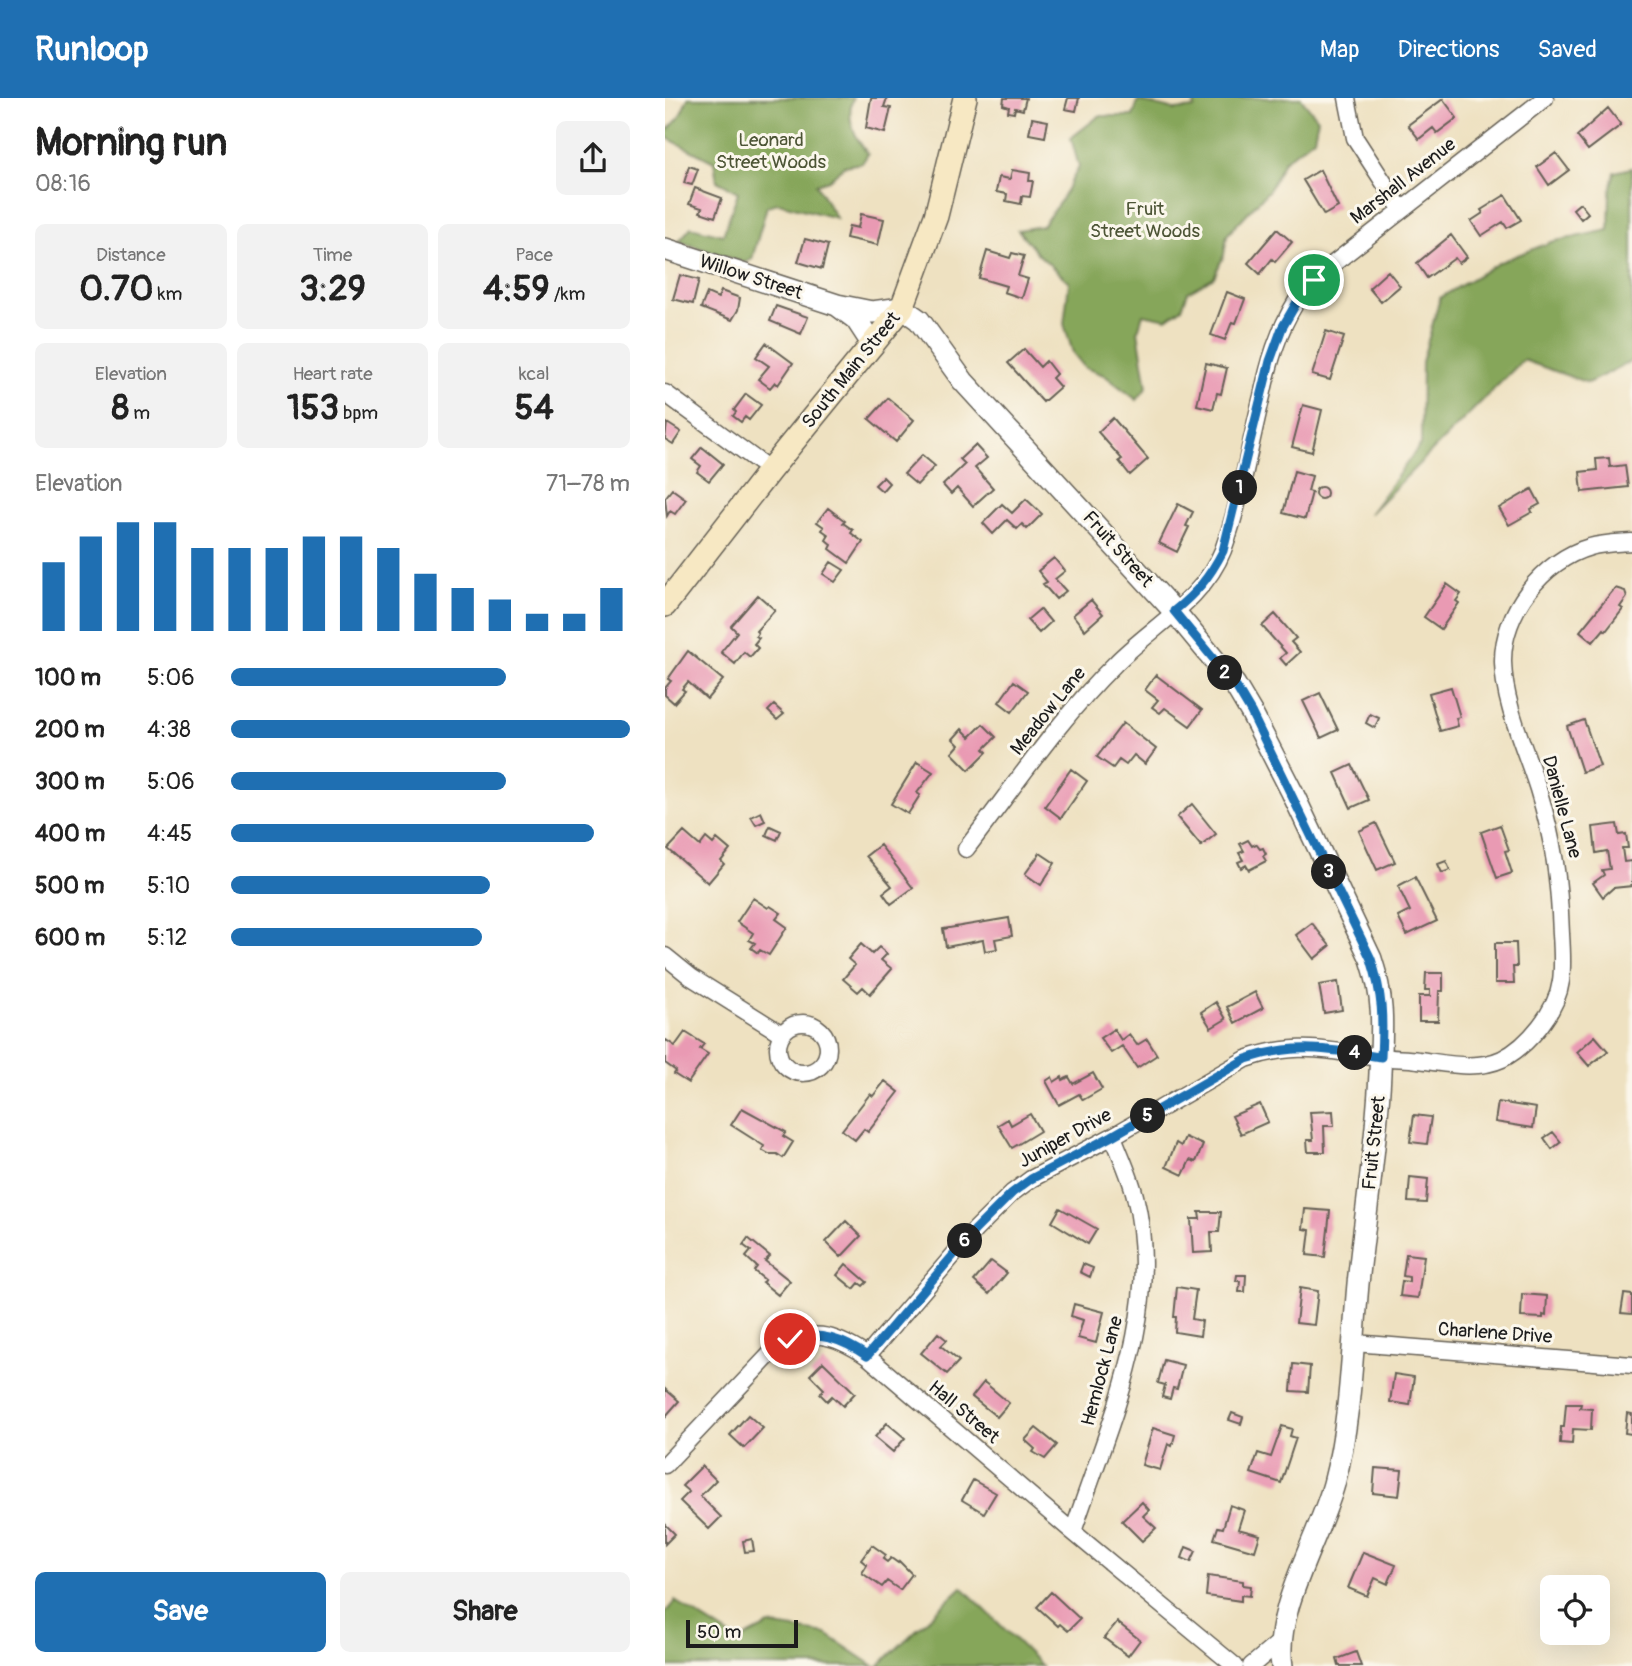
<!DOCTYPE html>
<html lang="en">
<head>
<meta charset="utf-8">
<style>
	:root { --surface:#fff; --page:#f2f2f2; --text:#222; --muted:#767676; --accent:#1f6fb2 }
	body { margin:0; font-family:Pangolin,sans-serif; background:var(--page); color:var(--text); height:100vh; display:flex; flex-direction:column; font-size:26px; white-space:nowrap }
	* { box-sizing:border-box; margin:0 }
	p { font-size:23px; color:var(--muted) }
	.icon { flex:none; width:38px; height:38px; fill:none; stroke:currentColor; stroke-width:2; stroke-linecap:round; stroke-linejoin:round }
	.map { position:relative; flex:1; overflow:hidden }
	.side { display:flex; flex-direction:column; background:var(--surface); width:665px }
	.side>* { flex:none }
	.fabs { position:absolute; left:875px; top:1477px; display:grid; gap:14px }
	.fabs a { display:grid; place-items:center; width:70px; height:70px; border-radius:10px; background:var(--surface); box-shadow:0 7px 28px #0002; font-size:35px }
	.scale { position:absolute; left:21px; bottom:18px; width:112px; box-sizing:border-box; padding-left:7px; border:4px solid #1c1c1c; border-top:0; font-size:19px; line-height:24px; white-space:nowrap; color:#1c1c1c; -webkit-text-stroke:5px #fbf7ec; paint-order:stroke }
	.pin { position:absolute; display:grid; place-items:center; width:60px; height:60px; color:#fff; margin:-30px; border:4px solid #fff; border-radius:50%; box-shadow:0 2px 7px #0007 }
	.km { position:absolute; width:35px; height:35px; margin:-18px; border-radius:50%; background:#222; color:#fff; font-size:19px; line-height:35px; text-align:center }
	.round { display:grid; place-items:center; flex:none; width:74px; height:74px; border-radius:10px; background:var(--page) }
	.headline { display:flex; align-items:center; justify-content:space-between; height:119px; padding:0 35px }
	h1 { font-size:38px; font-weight:700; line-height:52px }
	.figures { display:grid; grid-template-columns:repeat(3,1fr); gap:10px; height:119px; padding:7px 35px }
	.figures div { display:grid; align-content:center; border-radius:10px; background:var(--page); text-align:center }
	.figures b { font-size:35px; font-weight:700 }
	.figures small { font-size:19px; font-weight:400 }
	.figures p { font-size:19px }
	.chart { height:196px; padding:14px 35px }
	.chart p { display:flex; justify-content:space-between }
	.chart svg { width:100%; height:126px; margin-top:7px; stroke:var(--accent); stroke-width:6 }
	.action { display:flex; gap:14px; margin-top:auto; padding:14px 35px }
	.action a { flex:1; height:80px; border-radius:10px; background:var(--accent); color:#fff; font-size:28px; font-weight:700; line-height:80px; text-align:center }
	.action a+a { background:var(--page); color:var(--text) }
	ul { padding:0 35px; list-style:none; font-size:23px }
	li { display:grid; grid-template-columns:112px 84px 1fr; align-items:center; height:52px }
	li i { height:18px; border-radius:9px; background:var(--accent) }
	header { display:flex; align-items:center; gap:42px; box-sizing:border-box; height:98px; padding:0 35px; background:var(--accent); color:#fff }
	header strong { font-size:33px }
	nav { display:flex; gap:38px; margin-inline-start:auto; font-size:24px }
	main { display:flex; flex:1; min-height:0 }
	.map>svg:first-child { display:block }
	.forest { fill:#86a65a; stroke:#51613b; stroke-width:2 }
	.building { fill:#e99ab3 }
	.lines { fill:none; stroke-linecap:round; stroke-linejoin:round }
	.minor-casing { stroke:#666156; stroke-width:19 }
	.tertiary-casing { stroke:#666156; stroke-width:24 }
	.secondary-casing { stroke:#666156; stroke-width:26 }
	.minor { stroke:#fff; stroke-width:16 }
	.tertiary { stroke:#fff; stroke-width:21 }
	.secondary { stroke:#f7e8c3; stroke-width:23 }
	.route-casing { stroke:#fff; stroke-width:14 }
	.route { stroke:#1f6fb2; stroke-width:9 }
	.labels { text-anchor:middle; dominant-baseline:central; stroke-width:6; stroke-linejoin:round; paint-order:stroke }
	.park-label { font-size:19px; fill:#4d5536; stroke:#fbf7ec }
	.street-label { font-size:19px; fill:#1c1c1c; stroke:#fbf7ec }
</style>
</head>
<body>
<header>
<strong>Runloop</strong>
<nav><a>Map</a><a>Directions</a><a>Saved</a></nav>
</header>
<main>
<section class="side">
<div class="headline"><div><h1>Morning run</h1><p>08:16</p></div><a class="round"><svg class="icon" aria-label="share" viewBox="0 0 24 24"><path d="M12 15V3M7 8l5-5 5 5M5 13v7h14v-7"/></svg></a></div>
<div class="figures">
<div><p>Distance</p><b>0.70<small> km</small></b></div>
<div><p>Time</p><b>3:29</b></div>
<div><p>Pace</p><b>4:59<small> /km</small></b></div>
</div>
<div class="figures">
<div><p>Elevation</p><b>8<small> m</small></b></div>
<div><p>Heart rate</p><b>153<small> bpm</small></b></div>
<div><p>kcal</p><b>54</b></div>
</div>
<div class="chart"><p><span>Elevation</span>71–78 m</p>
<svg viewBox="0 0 160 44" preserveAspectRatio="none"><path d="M5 44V20M15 44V11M25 44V6M35 44V6M45 44V15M55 44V15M65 44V15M75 44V11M85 44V11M95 44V15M105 44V24M115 44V29M125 44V33M135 44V38M145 44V38M155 44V29"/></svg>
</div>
<ul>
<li><b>100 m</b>5:06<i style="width:69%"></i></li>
<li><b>200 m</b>4:38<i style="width:100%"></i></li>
<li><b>300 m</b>5:06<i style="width:69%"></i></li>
<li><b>400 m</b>4:45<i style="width:91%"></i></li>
<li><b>500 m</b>5:10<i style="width:65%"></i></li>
<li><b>600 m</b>5:12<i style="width:63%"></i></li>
</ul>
<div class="action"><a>Save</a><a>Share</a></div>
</section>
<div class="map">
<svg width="967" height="1568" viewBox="0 0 967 1568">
	<rect width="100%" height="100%" fill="#fbf7ec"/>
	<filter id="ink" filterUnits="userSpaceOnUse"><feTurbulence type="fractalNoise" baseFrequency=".0143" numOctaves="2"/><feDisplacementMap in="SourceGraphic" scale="14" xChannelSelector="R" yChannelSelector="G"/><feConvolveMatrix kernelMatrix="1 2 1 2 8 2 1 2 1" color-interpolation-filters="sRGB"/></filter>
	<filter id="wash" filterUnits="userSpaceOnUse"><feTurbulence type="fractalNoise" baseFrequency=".00686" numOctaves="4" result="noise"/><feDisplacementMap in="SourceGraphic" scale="28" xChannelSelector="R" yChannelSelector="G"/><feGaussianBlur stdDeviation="1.57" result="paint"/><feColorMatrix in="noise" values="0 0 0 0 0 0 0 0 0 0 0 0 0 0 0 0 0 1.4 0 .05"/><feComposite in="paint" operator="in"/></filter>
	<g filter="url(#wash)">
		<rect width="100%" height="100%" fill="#eee1c1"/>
		<path class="forest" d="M23 0H188C180 21 190 40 203 56L197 65 179 68 164 82 151 86 171 120 113 105 102 108 87 161 80 165 14 143 26 129 58 137 73 94 52 83 49 64 0 39V29L4 31 14 20Z
			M530 0H636L653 21 649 40 619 63 605 91 562 137 559 157 549 179 523 194 517 210 502 221 478 216 473 233 482 289 472 302 439 277 420 270 408 255 399 226 404 184 373 156 353 132 377 128 396 102 414 69 406 40 434 18H468L473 3 510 12 529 10Z
			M967 70V263L923 285 858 262 704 416 756 346 757 264 775 200 835 164 886 144 944 132 945 94 949 74Z
			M297 1489 377 1568H213Z
			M10 1503 73 1543 104 1527 161 1536 209 1568H0V1515Z"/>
		<g id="blocks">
			<path class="building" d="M206 0H222L219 9 226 10 220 35 201 30Z
				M339 0H361L358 12 350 10 349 15 343 14 344 9 338 7Z
				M403 0H414L411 13 400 11Z
				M778 1 792 20 772 35 768 30 754 41 743 27Z
				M943 10 956 27 923 52 912 38Z
				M367 20 383 23 380 39 364 36Z
				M891 55 904 72 884 87 872 69Z
				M24 68 33 71 27 87 19 85Z
				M347 72 365 75 364 83H368L365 99 357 98 356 106 341 103 342 96 331 94 334 79 345 81Z
				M655 72 673 109 659 117 638 82Z
				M30 90 57 100 50 119 35 114 37 110 24 106Z
				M840 97 856 122 842 130 838 124 816 138 806 123 818 115 816 112Z
				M915 105 923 115 916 121 908 111Z
				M196 116 219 121 213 147 181 140 184 128 193 130Z
				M612 131 627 144 610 164 607 161 595 176 583 165Z
				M786 137 802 159 794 165 790 160 762 180 752 165Z
				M140 141 163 147 157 171 133 164Z
				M322 153 345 160 347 155 359 158 353 178 363 181 357 200 339 194 341 188 314 180Z
				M723 173 735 188 716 204 704 190Z
				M15 177 34 182 28 206 8 201Z
				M56 193 75 200 73 212 67 222 36 210 42 195 53 200Z
				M562 194 580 201 571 225 567 224 560 242 546 237Z
				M111 208 143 219 136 236 105 223Z
				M661 233 679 239 665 282 647 277Z
				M101 245 128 265 113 287 110 284 105 290 93 281 104 268 91 259Z
				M359 251 375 269 381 263 391 276 387 280 395 289 378 304 343 265Z
				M541 265 562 270 556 296 552 295 548 311 532 307Z
				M81 296 96 307 84 322 80 319 76 324 68 318 71 314 69 312Z
				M223 300 249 322 231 344 204 321Z
				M638 307 657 312 647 354 627 349Z
				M448 320 483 361 465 377 454 363 457 361 433 334Z
				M2 325 16 334 8 346 0 341Z
				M310 347 322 360 310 370 328 390 308 408 292 390 286 396 278 387 300 366 295 361Z
				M37 349 58 366 44 383 32 374 36 368 27 361Z
				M257 357 270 368 252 387 239 376Z
				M944 360 945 369 960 367 963 389 917 394 915 374 932 372 931 361Z
				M629 373 647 378 643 393 647 394 640 421 618 415Z
				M218 379 224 385 217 393 210 387Z
				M650 395a6 6 0 1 1 12 0a6 6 0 1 1-12 0Z
				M7 391 21 401 10 416 5 413 2 418 0 400Z
				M867 391 875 406 866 411 867 414 844 427 834 410Z
				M361 401 377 416 362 431 357 426 352 431 342 422 328 436 318 425 337 406 347 415Z
				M513 406 528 414 521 428 524 429 512 454 494 445Z
				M163 410 180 423 178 425 188 432 186 435 198 444 184 465 165 451 167 447 161 442 164 437 157 432 159 429 152 424Z
				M389 460 400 473 390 481 401 493 391 501 378 486 382 484 373 473Z
				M166 464 179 472 170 484 158 476Z
				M782 486 796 496 791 503 794 505 776 531 759 519Z
				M950 490 960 493 962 499 955 509 958 511 941 533 939 531 928 544 915 533Z
				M93 497 110 512 91 533 93 535 91 538 94 540 89 546 93 550 85 559 79 554 70 566 56 554 72 534 66 528Z
				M426 502 438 516 420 532 408 517Z
				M375 511 386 524 374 535 362 522Z
				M610 516 631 540 626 544 635 554 621 567 615 560 621 555 597 528Z
				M23 553 58 582 42 601 23 584 17 591 20 593 9 605 0 597V590L6 583 3 581Z
				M491 577 537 612 525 628 500 610 495 615 487 609 493 602 480 592Z
				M349 583 363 593 347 614 334 604Z
				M786 589 795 619 791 620 793 628 775 633 764 595Z
				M655 595 673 632 656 640 638 603Z
				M109 607 119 616 112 622 103 613Z
				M705 616 714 620 710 630 701 625Z
				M919 622 935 668 917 674 902 628Z
				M458 625 491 651 480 666 469 657 461 667 454 662 448 670 432 659Z
				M318 626 331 639 319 651 322 654 304 672 287 655 294 647 288 641 297 631 305 639Z
				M252 664 268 674 252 695 255 697 243 716 226 706Z
				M687 667 704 702 686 710 670 675Z
				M406 671 422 683 396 720 380 708Z
				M527 706 551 736 536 748 512 719Z
				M96 714 100 723 91 727 86 719Z
				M711 725 730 764 712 772 694 733Z
				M952 726 954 737 961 736 963 750H957L959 764 967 763V788L948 790 938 799 928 785 939 777 937 772 945 771 942 753 931 755 928 729Z
				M835 727 844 752 840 753 847 775 832 780 816 734Z
				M105 728 116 733 112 742 101 737Z
				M19 734 35 748 41 740 48 746 52 741 65 752 56 763 59 766 43 785 3 751Z
				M583 742 587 748 591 746 595 751 598 750 601 756 598 758 601 763 584 772 581 767 576 770 573 764 578 762 574 755 579 753 575 746Z
				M215 747 248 790 226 806 218 795 227 788 201 758Z
				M375 755 390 765 376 787 360 776Z
				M781 763 785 772 777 775 773 766Z
				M750 779 772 823 742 837 733 819 745 813 733 788Z
				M88 800 103 810 105 808 116 815 111 821 122 829 104 857 95 852 93 855 86 850 90 845 84 842 88 835 72 824Z
				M344 820 347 838 330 841 332 851 320 853 318 842 281 849 278 831Z
				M647 825 665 848 649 861 631 837Z
				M830 845H851L852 869H848L849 885H830Z
				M196 846 207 856 214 849 222 856 216 862 227 871 205 896 198 889 193 894 178 881 190 867 183 861Z
				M761 875H778V893H774L773 923H754V898H765V892H760Z
				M673 884 677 912 659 915 654 887Z
				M590 894 598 910 570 925 562 909Z
				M551 904 561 921 546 930 536 914Z
				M449 931 456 942 464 936 472 947 482 941 492 957 472 970 457 948 446 955 435 940Z
				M20 934 39 946 35 951 43 956 23 985 9 976 11 973 0 965V944L1 942 10 948Z
				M930 938 943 953 924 968 912 954Z
				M428 975 437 991 418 1002 414 996 394 1007 381 983 387 979 389 984 397 979 398 982 404 979 408 986Z
				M220 983 234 994 203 1034 199 1031 190 1042 177 1032 205 996 208 998Z
				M833 1004 871 1010 868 1030 830 1024Z
				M595 1006 603 1024 576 1036 567 1018Z
				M77 1010 121 1034 118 1038 128 1044 118 1060 112 1056H104L97 1052 99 1048 66 1027Z
				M668 1013 669 1028H659L660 1054H643L642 1042H648L645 1014Z
				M365 1016 375 1033 347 1050 333 1027 343 1021 346 1027Z
				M749 1017 766 1019 762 1046 745 1044Z
				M888 1034 896 1044 887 1051 879 1040Z
				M520 1039 538 1047 531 1064 525 1062 518 1077 501 1069 511 1045 516 1048Z
				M745 1079 763 1081 761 1105 743 1104Z
				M395 1110 432 1131 423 1146 387 1124Z
				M640 1111 665 1113 660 1159 642 1157 645 1132 638 1131Z
				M534 1114H556L554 1134H546L547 1154 528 1155 526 1121H535Z
				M181 1123 196 1138 176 1159 161 1144Z
				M83 1140 105 1158 100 1163 125 1183 113 1197 97 1184 100 1182 89 1173 92 1169 81 1159 86 1153 78 1147Z
				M741 1156 759 1158 753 1200 735 1198 737 1183 744 1184V1179L738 1178Z
				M326 1163 342 1175 324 1196 309 1183Z
				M181 1166 202 1184 198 1188 194 1185 189 1191 172 1177Z
				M418 1166 428 1170 425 1179 415 1174Z
				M572 1177H581L580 1194H574L575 1183H571Z
				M512 1189 531 1192 527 1221 537 1223 535 1238 510 1234 511 1219H509Z
				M635 1190 653 1193 649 1227 631 1225Z
				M857 1196 882 1198 881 1218 878 1217V1220L856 1219Z
				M959 1196 967 1197V1216L956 1215Z
				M409 1206 439 1214 431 1245 413 1240 418 1222 406 1218Z
				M273 1235 282 1242 276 1248 294 1263 282 1276 256 1255Z
				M499 1262 518 1267 512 1291 508 1290 505 1301 497 1299 500 1287 493 1285Z
				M158 1264 190 1295 178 1308 167 1298 162 1303 155 1296 159 1291 145 1277Z
				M628 1266 645 1268 643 1294 626 1293Z
				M729 1276 749 1279 745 1307 725 1304Z
				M319 1284 344 1305 332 1319 307 1299Z
				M0 1291 14 1303 0 1319Z
				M901 1306H916L915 1310 927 1311 926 1332 908 1331 907 1346 895 1345 896 1329H899Z
				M567 1315 578 1319 576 1326 564 1322Z
				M962 1315 967 1316V1336L960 1335Z
				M83 1317 98 1330 79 1350 65 1337Z
				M222 1325 240 1340 228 1354 210 1339Z
				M617 1328 627 1331 625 1338 631 1340 616 1385 586 1375 593 1355 606 1359Z
				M371 1330 392 1347 380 1361 368 1354 370 1351 360 1342Z
				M488 1330 510 1337 507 1348 503 1346 495 1372 477 1367Z
				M37 1368 51 1382 35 1398 56 1419 44 1431 15 1403 24 1394 17 1388Z
				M710 1370 737 1372 734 1398 708 1395Z
				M308 1382 331 1395 319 1415 297 1402Z
				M477 1404 484 1412 478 1418 491 1430 477 1443 457 1423Z
				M565 1407 579 1412 573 1431 595 1437 590 1453 549 1441 553 1429 558 1430Z
				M0 1426 10 1436 0 1446Z
				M87 1441 89 1453 80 1454 78 1443Z
				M207 1447 221 1457 218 1461 222 1464 226 1460 233 1465 234 1463 247 1476 235 1492 222 1483 217 1489 197 1475 202 1467 196 1462Z
				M521 1449 531 1453 526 1464 517 1460Z
				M698 1454 731 1467 723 1486 710 1480 702 1498 683 1490Z
				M543 1478 578 1483V1487L586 1488 585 1498 576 1497V1503L541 1498Z
				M386 1494 415 1521 403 1533 395 1526 393 1528 372 1509Z
				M452 1524 475 1542 463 1558 439 1540Z
				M691 1554 696 1568H674L672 1561Z"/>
		</g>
	</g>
	<g filter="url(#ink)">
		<use href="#blocks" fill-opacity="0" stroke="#666156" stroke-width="2"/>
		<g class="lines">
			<g class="minor-casing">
				<path id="minor" d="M682 0 690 40 736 111
					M0 295 105 372
					M301 751C349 689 394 621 450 566 486 529 539 502 558 452 576 403 584 349 597 298 604 265 613 233 631 204 641 190 654 178 668 166L880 0
					M0 858 26 879 117 936
					M113 950a25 25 0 1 1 50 0a25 25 0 1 1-50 0Z
					M689 1245 967 1267
					M202 1258 310 1132 347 1095 366 1081 448 1038 581 961C635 942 663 954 716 959 729 961 741 960 753 962 780 965 811 973 837 961 863 948 892 913 896 883 898 868 897 851 896 836 894 782 889 743 873 691 860 650 839 607 838 564 837 515 878 462 925 449 938 445 954 445 967 444
					M0 1367 109 1252C144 1228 169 1236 202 1258L408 1434 570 1568
					M408 1434C443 1327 499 1213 470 1098 465 1077 455 1057 448 1038
					M586 1568 617 1542"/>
			</g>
			<g class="tertiary-casing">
				<path id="tertiary" d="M0 151 172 207
					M208 247 191 221 172 207 207 214 237 210 254 222 298 283 509 513 570 587 586 614 627 694 706 861C720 903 717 931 715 975 712 1046 700 1116 693 1186 687 1253 686 1321 669 1386 654 1440 608 1513 617 1568"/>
			</g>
			<g class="secondary-casing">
				<path id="secondary" d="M0 507 105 372 237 210 271 118 300 0"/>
			</g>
			<use href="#minor" class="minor"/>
			<use href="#tertiary" class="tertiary"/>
			<use href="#secondary" class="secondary"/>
		</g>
	</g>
	<g class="lines" filter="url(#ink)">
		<g class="route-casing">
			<path id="route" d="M125 1241C155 1233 177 1241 202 1258L310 1132 347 1095 366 1081 447 1038 581 961C631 944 665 952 716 959 718 920 718 898 706 861L586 614 570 587 509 513C532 494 544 480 558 453L605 263 617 230 632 204 649 182"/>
		</g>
		<use href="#route" class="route"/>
	</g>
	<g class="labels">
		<g class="park-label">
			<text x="106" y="42">Leonard<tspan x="106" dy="22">Street Woods</tspan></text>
			<text x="480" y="111">Fruit<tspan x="480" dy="22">Street Woods</tspan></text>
		</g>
		<g class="street-label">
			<text transform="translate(738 83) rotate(-38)">Marshall Avenue</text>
			<text transform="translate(86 179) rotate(18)">Willow Street</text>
			<text transform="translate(186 272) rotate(-51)">South Main Street</text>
			<text transform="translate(453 451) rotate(48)">Fruit Street</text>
			<text transform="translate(383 613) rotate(-51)">Meadow Lane</text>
			<text transform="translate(897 709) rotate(75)">Danielle Lane</text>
			<text transform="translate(400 1040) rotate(-29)">Juniper Drive</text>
			<text transform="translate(709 1045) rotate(-84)">Fruit Street</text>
			<text transform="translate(830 1235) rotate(4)">Charlene Drive</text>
			<text transform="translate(437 1273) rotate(-75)">Hemlock Lane</text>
			<text transform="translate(299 1314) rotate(40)">Hall Street</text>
		</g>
	</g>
</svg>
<div class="fabs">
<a><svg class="icon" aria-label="locate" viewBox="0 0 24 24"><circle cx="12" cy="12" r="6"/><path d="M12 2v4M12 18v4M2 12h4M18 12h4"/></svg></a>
</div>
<div class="scale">50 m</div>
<div class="pin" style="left:649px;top:182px;background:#1e9e55"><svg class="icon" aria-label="arrive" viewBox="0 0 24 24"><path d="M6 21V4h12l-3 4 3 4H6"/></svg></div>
<div class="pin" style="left:125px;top:1241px;background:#d93025"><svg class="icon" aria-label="check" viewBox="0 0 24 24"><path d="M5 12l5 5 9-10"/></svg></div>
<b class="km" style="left:575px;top:390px">1</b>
<b class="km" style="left:560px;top:575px">2</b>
<b class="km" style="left:664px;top:774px">3</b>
<b class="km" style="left:690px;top:955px">4</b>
<b class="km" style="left:483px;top:1018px">5</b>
<b class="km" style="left:300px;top:1143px">6</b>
</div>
</main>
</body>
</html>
